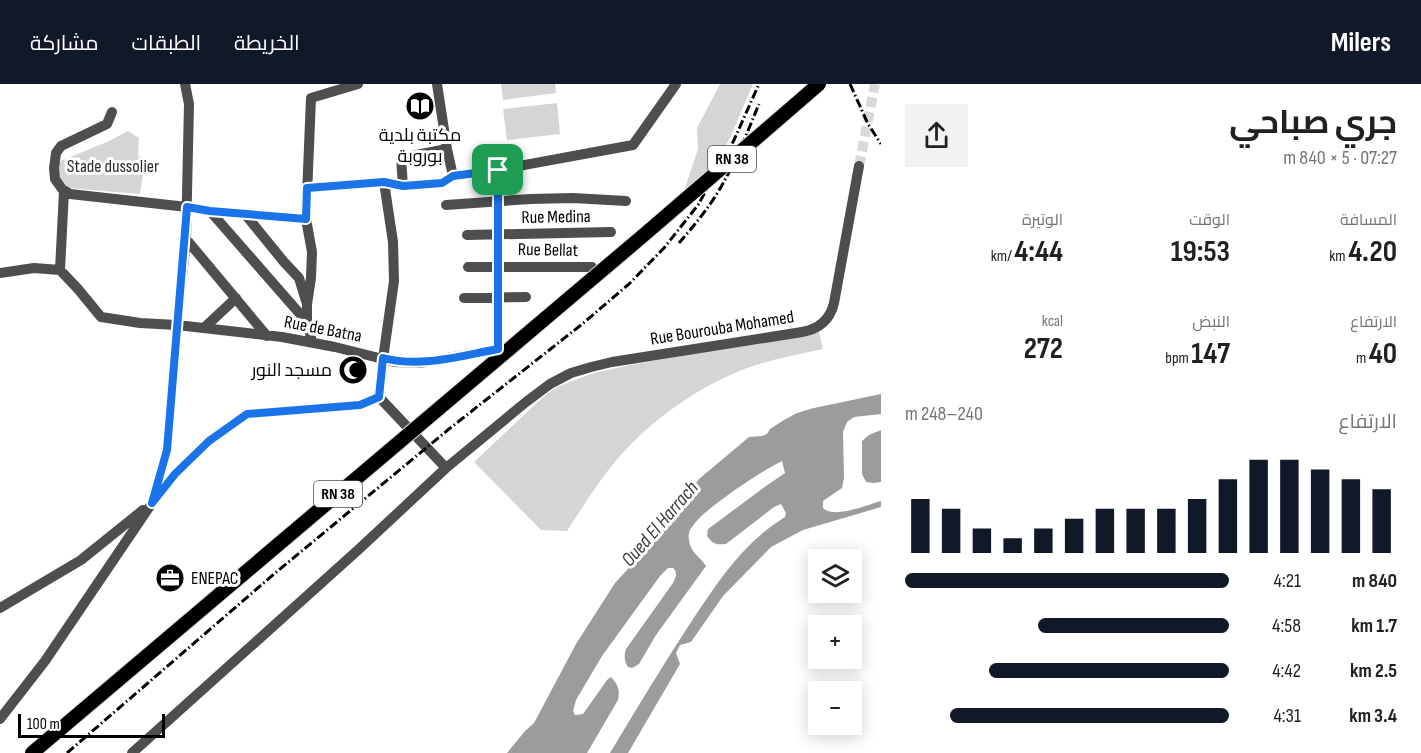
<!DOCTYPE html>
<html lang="ar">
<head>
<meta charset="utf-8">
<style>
	:root { --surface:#fff; --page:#f2f2f2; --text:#202124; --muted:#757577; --accent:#111827 }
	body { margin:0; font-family:"Sofia Sans Condensed",Cairo,sans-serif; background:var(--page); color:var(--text); direction:rtl; height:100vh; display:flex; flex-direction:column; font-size:22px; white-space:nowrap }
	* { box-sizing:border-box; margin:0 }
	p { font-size:20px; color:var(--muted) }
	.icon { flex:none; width:33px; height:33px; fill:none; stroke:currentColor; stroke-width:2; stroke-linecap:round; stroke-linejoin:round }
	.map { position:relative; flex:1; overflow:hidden; direction:ltr }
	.panel { display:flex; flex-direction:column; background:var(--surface); width:540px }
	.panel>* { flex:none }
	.fabs { position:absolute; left:808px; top:465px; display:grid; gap:12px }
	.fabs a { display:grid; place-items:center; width:54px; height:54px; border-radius:0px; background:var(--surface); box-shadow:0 3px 15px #0003; font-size:30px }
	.scale { position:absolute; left:18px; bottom:15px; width:147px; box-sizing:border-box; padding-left:6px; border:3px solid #000; border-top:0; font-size:16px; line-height:21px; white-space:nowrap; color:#000; -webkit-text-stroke:4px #fff; paint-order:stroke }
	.pin { position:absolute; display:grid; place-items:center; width:51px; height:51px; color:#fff; margin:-26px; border-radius:12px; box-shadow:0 3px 9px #0006 }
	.round { display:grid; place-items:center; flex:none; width:63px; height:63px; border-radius:0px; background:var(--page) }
	.summary { display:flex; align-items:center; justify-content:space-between; height:102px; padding:0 24px }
	h1 { font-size:33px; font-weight:700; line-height:45px }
	.figures { display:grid; grid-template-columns:repeat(3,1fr); gap:9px; height:102px; padding:6px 24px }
	.figures div { display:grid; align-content:center }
	.figures b { font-size:30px; font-weight:700 }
	.figures small { font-size:16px; font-weight:400 }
	.figures p { font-size:16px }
	.chart { height:168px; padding:12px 24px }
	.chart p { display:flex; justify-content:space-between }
	.chart svg { width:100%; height:108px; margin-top:6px; stroke:var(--accent); stroke-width:6 }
	ul { padding:0 24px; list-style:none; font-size:20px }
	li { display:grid; grid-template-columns:96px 72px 1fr; align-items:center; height:45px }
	li i { height:15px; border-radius:8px; background:var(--accent) }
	header { display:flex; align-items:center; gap:36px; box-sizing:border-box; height:84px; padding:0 30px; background:var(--accent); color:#fff }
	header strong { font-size:28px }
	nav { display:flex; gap:33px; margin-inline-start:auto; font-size:21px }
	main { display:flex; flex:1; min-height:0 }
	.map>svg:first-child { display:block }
	.green { fill:#d5d5d5 }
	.water { fill:#9c9c9c }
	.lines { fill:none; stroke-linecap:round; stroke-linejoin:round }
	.minor-tunnel { stroke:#d9d9d9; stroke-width:10; stroke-dasharray:10 5; stroke-linecap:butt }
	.minor { stroke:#4e4e4e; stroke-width:10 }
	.rail { stroke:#000; stroke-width:3; stroke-dasharray:9 3 1.5 3; stroke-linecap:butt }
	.major-bridge-casing { stroke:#dbdbdb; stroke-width:16; stroke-linecap:butt }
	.major-bridge { stroke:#000; stroke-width:14 }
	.route-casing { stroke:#fff; stroke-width:12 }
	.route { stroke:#1a73e8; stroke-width:8 }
	.labels { text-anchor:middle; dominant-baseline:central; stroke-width:6; stroke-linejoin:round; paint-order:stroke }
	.shield { fill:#fff; stroke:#4c4c4c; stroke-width:1.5 }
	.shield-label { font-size:16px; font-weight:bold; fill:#000 }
	.poi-label { font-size:18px; fill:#000; stroke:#fff }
	.park-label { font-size:18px; fill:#2c2c2c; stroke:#fff }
	.street-label { font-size:18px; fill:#000; stroke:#fff }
	.water-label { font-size:20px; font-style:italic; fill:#3d3d3d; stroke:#fff }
</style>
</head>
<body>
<header>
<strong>Milers</strong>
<nav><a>الخريطة</a><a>الطبقات</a><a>مشاركة</a></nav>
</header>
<main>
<section class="panel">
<div class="summary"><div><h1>جري صباحي</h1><p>07:27 · 5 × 840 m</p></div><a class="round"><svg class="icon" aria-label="share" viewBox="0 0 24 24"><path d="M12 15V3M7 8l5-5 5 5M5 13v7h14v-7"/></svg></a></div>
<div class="figures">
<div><p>المسافة</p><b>4.20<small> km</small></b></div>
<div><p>الوقت</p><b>19:53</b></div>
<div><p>الوتيرة</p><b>4:44<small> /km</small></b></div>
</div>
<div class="figures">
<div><p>الارتفاع</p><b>40<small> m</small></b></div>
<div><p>النبض</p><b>147<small> bpm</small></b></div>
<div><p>kcal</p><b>272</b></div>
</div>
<div class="chart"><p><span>الارتفاع</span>240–248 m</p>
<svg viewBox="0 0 160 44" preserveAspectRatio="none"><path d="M5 44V22M15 44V26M25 44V34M35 44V38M45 44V34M55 44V30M65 44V26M75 44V26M85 44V26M95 44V22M105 44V14M115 44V6M125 44V6M135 44V10M145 44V14M155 44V18"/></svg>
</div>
<ul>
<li><b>840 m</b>4:21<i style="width:100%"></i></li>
<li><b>1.7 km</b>4:58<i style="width:59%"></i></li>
<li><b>2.5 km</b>4:42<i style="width:74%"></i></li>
<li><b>3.4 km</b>4:31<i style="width:86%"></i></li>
</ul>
</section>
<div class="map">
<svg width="881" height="669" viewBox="0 0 881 669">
	<rect width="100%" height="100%" fill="#fff"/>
	<path class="green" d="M501 0H555L556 9 503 16Z
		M720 0H753L730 54 709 92 682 113 698 65 697 44Z
		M557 19 560 50 507 56 503 25Z
		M128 47 139 54 138 72 142 73 144 81 140 110 67 104 59 93 58 78 107 58Z
		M819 248 823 265C801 270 778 274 756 281 702 299 650 336 614 379 596 401 582 424 567 447L541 446 474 378 542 314 557 303 575 296 594 289 630 281Z"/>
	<path class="water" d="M881 310V330L854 333 847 338 843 348 844 394 842 404 823 417V424C834 435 867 421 881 417V423L803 446 771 463 723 512 691 558 680 561 676 569 680 580 628 669H610C637 624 664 579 693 535 719 496 744 458 785 433L786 429 781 420 774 423 726 460C716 461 713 460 707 452L708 445 766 402 785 389 782 377C757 390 734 406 712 423 705 429 697 435 692 443 689 446 688 451 689 456 691 470 700 472 706 482L656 551 639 580 632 584 628 583C624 577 624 572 626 565L673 499C676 493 678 489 673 484H668L660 492 602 572 576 616 573 627 575 631 583 630 607 596 611 593C618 601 620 605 618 616L587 669H507L525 647 534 639 576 560 615 499 639 473 643 470 699 395 749 353 762 352 767 350 770 345 784 336 797 329 814 324Z
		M881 346V398L874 399 866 398 862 390V357L869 351Z"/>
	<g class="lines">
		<path class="minor-tunnel" d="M859 82 875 0"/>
		<path class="minor" d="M437 0 447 65 453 92 497 86 633 61 676 0
			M112 28 107 40 61 62 56 69 54 84 55 95 62 105 70 110 187 123 210 127 306 135
			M403 102 401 74 447 65
			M307 104 384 98 403 102 442 99 453 92
			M446 121 530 115 573 114 626 117
			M210 127 307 238
			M245 130 284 178 299 194 306 217
			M467 151 611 148
			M186 155 267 252
			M468 183H592
			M60 186 64 107
			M0 189 34 184 60 186 78 205 101 233 140 239 177 241 282 253 335 263 395 278 420 279 498 265 497 86
			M464 214 526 213
			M204 244 236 214
			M312 258 307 238V220L311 194 312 168 306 135 311 14 358 0
			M379 313 446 384
			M154 416 175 390 209 357 247 330 360 321 379 313 383 275 394 197 393 158 384 98
			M0 524 81 476 143 426
			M0 635 45 577 152 419 167 366 177 241 186 155 189 20 185 0
			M132 669 358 466 446 384 526 318 550 300 571 289 591 283 612 278 802 248C819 245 830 236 834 219L859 82"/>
		<path class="rail" d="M850 0 868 40 881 60
			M679 159C693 143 707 126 718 108 735 80 747 49 759 20
			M67 669 274 490 449 345 581 241 629 200 664 164 698 121 734 56 759 0"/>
		<g class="major-bridge-casing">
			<path id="major-bridge" d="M32 669 645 150 819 0"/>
		</g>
		<use href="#major-bridge" class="major-bridge"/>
	</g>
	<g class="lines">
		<g class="route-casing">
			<path id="route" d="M498 86V265C460 272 421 284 383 274L379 313 360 321 247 330 209 357 175 390 152 419 167 366 187 123 210 127 306 135 307 104 384 98 403 102 442 99 453 92Z"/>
		</g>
		<use href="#route" class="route"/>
	</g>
	<defs>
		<g id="library-disc" transform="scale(1.5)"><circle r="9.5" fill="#000" stroke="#fff"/><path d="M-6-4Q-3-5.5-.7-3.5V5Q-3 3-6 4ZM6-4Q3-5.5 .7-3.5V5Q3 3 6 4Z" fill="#fff"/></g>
		<g id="mosque-disc" transform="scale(1.5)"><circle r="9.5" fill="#000" stroke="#fff"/><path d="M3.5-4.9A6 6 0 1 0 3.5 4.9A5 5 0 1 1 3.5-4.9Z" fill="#fff"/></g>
		<g id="office-disc" transform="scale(1.5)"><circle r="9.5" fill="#000" stroke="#fff"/><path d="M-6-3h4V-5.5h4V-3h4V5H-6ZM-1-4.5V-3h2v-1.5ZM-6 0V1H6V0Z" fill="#fff"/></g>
	</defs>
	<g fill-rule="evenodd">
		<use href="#library-disc" x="420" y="22"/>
		<use href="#mosque-disc" x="353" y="286"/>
		<use href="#office-disc" x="170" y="494"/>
	</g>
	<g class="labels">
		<g class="shield">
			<rect x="708" y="62" width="48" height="26" rx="4.5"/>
			<rect x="314" y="397" width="48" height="26" rx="4.5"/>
		</g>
		<g class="shield-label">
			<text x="732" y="75">RN 38</text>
			<text x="338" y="410">RN 38</text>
		</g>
		<g class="poi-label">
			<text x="420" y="51">مكتبة بلدية<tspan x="420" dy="21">بوروبة</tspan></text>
			<text x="332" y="286" text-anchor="end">مسجد النور</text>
			<text x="191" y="494" text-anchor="start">ENEPAC</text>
		</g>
		<g class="park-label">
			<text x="113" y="82">Stade dussolier</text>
		</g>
		<g class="street-label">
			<text transform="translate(556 133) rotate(-1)">Rue Medina</text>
			<text transform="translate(548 166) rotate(1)">Rue Bellat</text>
			<text transform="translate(722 244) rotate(-9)">Rue Bourouba Mohamed</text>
			<text transform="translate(323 245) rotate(11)">Rue de Batna</text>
		</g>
		<g class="water-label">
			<text transform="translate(660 440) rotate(-49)">Oued El Harrach</text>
		</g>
	</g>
</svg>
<div class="fabs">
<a><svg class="icon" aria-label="layers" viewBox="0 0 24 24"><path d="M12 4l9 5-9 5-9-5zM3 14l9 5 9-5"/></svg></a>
<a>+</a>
<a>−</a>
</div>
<div class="scale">100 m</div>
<div class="pin" style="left:498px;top:86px;background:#1e9e55"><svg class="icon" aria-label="arrive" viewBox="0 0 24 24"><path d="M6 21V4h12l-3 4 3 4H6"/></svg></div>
</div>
</main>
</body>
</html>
